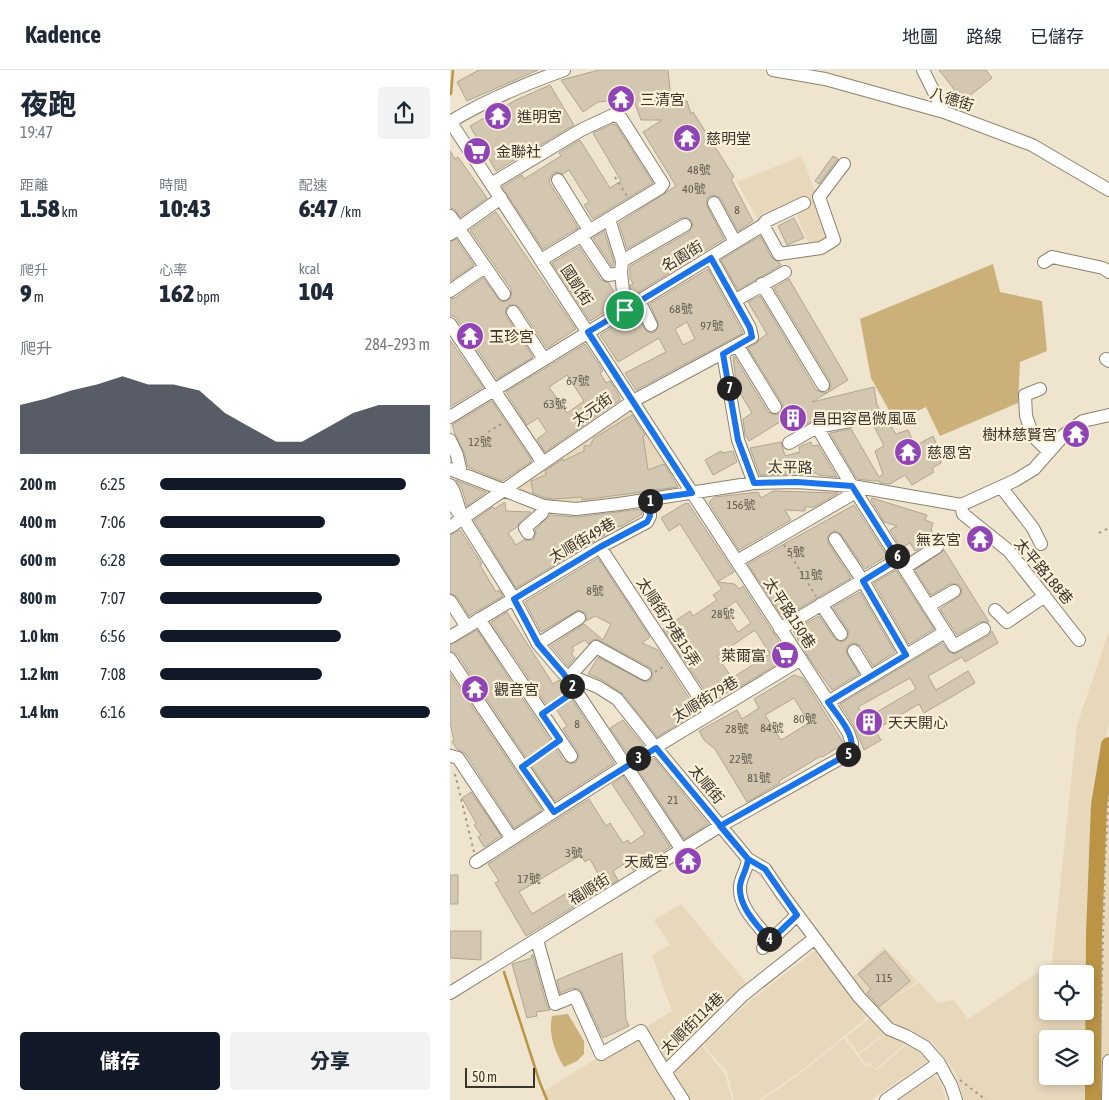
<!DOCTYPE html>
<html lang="zh-TW">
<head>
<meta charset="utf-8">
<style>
	:root { --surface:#fff; --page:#f2f2f3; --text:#1f2937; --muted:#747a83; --line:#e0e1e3; --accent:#111827 }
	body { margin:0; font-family:"Asap Condensed","Noto Sans TC",sans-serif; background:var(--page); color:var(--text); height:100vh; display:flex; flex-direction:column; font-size:19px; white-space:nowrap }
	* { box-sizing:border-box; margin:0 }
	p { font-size:16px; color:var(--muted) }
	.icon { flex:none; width:28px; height:28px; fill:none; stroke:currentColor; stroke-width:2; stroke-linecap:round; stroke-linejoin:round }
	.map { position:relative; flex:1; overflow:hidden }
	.drawer { display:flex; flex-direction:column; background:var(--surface); width:450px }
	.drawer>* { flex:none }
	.fabs { position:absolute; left:589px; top:895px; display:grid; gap:10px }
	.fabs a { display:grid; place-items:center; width:55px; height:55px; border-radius:5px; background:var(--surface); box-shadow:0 2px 8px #0003; font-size:25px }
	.scale { position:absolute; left:15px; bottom:12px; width:70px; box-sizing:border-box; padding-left:5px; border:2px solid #39352c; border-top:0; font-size:14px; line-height:18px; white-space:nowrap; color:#39352c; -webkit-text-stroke:4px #fdf1da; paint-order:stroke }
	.pin { position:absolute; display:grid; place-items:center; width:42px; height:42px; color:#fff; margin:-21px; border:2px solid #fff; border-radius:50%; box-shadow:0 1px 5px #0007 }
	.km { position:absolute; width:25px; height:25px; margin:-12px; border-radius:50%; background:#222; color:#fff; font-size:14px; line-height:25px; text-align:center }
	.round { display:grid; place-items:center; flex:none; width:52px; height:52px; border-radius:5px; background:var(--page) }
	.summary { display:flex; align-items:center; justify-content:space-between; height:85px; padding:0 20px }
	h1 { font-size:28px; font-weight:800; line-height:38px }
	.stats { display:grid; grid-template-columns:repeat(3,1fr); gap:8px; height:85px; padding:5px 20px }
	.stats div { display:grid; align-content:center }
	.stats b { font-size:25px; font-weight:800 }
	.stats small { font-size:14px; font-weight:400 }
	.stats p { font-size:14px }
	.chart { height:140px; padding:10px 20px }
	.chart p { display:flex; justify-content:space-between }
	.chart svg { width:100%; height:90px; margin-top:5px; fill:var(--accent); opacity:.7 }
	.action { display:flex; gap:10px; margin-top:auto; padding:10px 20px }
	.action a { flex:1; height:58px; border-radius:5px; background:var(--accent); color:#fff; font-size:20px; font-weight:800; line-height:58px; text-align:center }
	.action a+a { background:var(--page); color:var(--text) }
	ul { padding:0 20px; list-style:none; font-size:16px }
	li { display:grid; grid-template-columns:80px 60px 1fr; align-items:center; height:38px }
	li i { height:12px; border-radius:6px; background:var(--accent) }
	header { display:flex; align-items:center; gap:30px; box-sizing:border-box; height:70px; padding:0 25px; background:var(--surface); border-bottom:1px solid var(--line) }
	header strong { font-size:24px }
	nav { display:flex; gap:28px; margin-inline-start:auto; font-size:18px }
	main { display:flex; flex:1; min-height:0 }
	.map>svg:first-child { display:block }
	.built { fill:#e7d8bb; fill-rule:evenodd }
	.green { fill:#cbb07a }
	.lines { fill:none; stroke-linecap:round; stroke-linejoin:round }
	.stream { stroke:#bb9445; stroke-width:2.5 }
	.river { stroke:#bb9445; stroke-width:16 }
	.building { fill:#d3c7b1; stroke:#b0a590; fill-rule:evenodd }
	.minor-casing { stroke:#8c816d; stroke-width:14 }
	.path { stroke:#a19988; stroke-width:2; stroke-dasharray:2.5 4; stroke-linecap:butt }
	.minor { stroke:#fff; stroke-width:12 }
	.route-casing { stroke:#fff; stroke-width:10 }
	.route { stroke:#1a73e8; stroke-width:6 }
	.labels { text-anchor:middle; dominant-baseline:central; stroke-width:4.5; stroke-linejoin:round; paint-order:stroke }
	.number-label { font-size:12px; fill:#605a4d }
	.poi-label { font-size:15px; fill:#39352c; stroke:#fdf1da; text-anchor:start }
	.street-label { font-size:15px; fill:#39352c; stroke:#fdf1da }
</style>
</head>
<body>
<header>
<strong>Kadence</strong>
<nav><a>地圖</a><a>路線</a><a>已儲存</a></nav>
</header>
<main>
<section class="drawer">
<div class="summary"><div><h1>夜跑</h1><p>19:47</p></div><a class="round"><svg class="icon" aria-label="share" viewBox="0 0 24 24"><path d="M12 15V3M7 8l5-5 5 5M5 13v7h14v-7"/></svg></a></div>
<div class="stats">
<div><p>距離</p><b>1.58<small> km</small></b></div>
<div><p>時間</p><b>10:43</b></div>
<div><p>配速</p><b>6:47<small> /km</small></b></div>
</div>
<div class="stats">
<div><p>爬升</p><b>9<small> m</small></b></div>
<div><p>心率</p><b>162<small> bpm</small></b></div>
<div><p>kcal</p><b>104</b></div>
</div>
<div class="chart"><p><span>爬升</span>284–293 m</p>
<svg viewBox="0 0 160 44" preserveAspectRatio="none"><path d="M0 44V20L10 17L20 13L30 10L40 6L50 10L60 10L70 13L80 24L90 31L100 38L110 38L120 31L130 24L140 20L150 20L160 20V44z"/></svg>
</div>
<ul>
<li><b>200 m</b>6:25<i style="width:91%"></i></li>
<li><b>400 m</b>7:06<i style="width:61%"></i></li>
<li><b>600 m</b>6:28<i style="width:89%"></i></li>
<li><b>800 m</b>7:07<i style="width:60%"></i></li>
<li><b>1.0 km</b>6:56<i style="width:67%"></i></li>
<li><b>1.2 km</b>7:08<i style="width:60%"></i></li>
<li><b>1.4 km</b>6:16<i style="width:100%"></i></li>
</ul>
<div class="action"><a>儲存</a><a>分享</a></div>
</section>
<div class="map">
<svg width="659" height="1030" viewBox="0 0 659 1030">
	<rect width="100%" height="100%" fill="#efe4cd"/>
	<path class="built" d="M352 86 382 168 360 177 345 142 308 150 287 112Z
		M184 337 234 420 127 436 95 432 63 417Z
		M659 561V652L648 713H659V1030H514L505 1002 483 973 440 955 401 909 434 877 467 911 442 930 469 912 488 933 504 930 518 949 602 893 627 655ZM598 904H635V941H598ZM598 969H635V1006H598Z
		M231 834 298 915 246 968 275 1004 282 1030H96L91 1023 222 941 202 885 220 875 204 850Z
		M366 880 420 945 350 1002 309 1030H284L277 1002 253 974 301 930Z
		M423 946 437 962 408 983 396 967Z
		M439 962 458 972 425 999 426 1000 459 973 471 979 479 990 421 1030H312L351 1003 394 968 416 997 420 995 423 998 421 992 416 995 409 984Z
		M484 1006 491 1013 496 1030H450Z"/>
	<path class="green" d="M543 194 550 222 592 231 597 281 570 292 568 333 490 366 476 337 445 351 421 308 410 249Z
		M118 944 134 971V984L127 991 114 997C105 982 98 964 102 946Z"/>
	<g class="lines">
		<path class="stream" d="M1 24 3 0
			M54 902 90 1013 97 1030"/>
		<path class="river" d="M643 1030 644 864 649 735 659 675"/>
	</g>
	<path class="building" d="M29 0H88L17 31 7 12Z
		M149 0H218L221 29 230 28V31H237L241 44 243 42 284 107 281 109 303 151 288 161 271 129 265 125 260 126 257 129V136L274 169 182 226 180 215 183 214 180 208V196L239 162 243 155 239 148H231L177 179 169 153 226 116 193 62 212 50H191L183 28 148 32 133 42 111 10Z
		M489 0H536L542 8 513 31Z
		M100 15 124 55 46 101 20 56 66 30Z
		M163 54 166 55 203 113 143 149 134 135 139 132 119 100 113 104 108 102 104 103 101 106 99 112 128 158 93 179 52 117 72 105 74 109 111 86 109 83 130 70 160 118 171 111 143 63Z
		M0 81 5 89 8 87 37 128 10 147 4 139 0 138Z
		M383 86 388 89 369 114 365 111Z
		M46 142 126 259 97 278 70 238 66 235H59L56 239V246L83 287 47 309 7 249 4 246H0V229L5 228 33 208 50 231 55 232 62 227 61 219 20 160Z
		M344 148 354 168 337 175 328 156Z
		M154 161 164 192 163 196H162L143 168Z
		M310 166 322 188 329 192 331 195 288 220 271 190Z
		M6 169 24 195 0 211V172Z
		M129 177 151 210 159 213 165 224 166 235 140 251 102 193Z
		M258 199 293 263 186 320 175 303 216 282 209 268 168 292 150 265 172 251 177 258 190 251 196 261 201 263 205 262 209 255 200 234ZM237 252 245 269 233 275 225 259Z
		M339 209 398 310 362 332 424 317 427 335 446 364 458 360 465 376 483 366 489 379 491 393 482 398 484 402 462 415 455 405 440 414 430 413 429 411H423L407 409 380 363 401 359 429 407 433 404 425 381 434 376 421 350 414 352 412 346 407 347 402 343 366 349 351 357 335 359 333 350 299 371 295 365 293 349 302 343 287 318 283 287 284 286 318 342 326 345 330 344 333 337 332 333 298 278 306 274 310 269 317 264 298 232 310 226 366 320 374 323 378 322 381 315 380 311 324 218Z
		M0 270 33 317 0 337Z
		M135 274 153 301 150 303 156 313 160 311 169 326 170 330 95 382 87 369 97 362 88 348 77 355 56 322ZM117 305 134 331 117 343 99 317Z
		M42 331 82 391 52 411 18 397 14 382 5 364 2 355Z
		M182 345 195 365 193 366 198 400 214 394 228 417 132 430V427L103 429 96 428 83 423 81 411 96 405 95 401 113 389V391L134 381V376H140L144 368Z
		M331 372 335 386 350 382 349 377 353 375 361 372 362 376 368 375 387 407 368 405 366 403 355 404 354 400 339 404 310 405 300 378Z
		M271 381 272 383 283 381 287 392 263 405 255 390Z
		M6 410 36 422 17 436 12 419Z
		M323 421 388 423 364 437H355V441L335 440 341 450 289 480 259 433 260 431 265 427 308 422 311 428Z
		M422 428 477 445 475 450 483 453 481 460 486 469 465 481 460 473 451 478 440 460 447 456 434 452 421 430Z
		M55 432 56 441 81 442 70 452 67 457 58 463 66 475 74 470H83L86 463 85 460 100 445 127 447 191 439 192 444 172 456 152 460 155 465 66 518 24 450 43 437 44 439Z
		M238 433 284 502 267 512 230 454 219 461 211 448 234 434Z
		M404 435 437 486 415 499 391 464 385 461 381 462 378 466V473L401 508 333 548 298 494Z
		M10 460 32 494 30 495 46 522 49 520 53 526 19 546 7 527 0 523V465Z
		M494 480 539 552H530L507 565 490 539 511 525 512 521 511 517 508 514H500L481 525 465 500Z
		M148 488 200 567 192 573 208 580 248 642 207 667 173 624 152 610 138 604 148 587 195 612 200 611 202 607V600L199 597 147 569 143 570 138 574 135 570 122 577 124 581 121 583 125 588 118 596 101 576 134 554 153 570 161 554 145 546 136 551V543L128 540 91 562 75 532Z
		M446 500 484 559 459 574 424 513Z
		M267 512 285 514 289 519 293 516 339 587 283 621 282 619 263 633 213 559 240 541 243 546 267 530 263 525 272 519ZM286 531 301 553 288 562 273 540ZM305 560 320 584 282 608 267 586Z
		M410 522 445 582 423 596 411 576 404 573 400 574 397 577 396 582 409 604 382 620 363 594 344 563V560L369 546 385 569 391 572 395 571 398 567V560L383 537Z
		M57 542 103 614 109 610 164 693 105 731 7 584 0 581V575L27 560 114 691 121 694 126 692 129 686 128 682 113 659 117 656 103 634 98 637 41 552Z
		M542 561 548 573 515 592 512 587 478 606 486 620 518 601 525 613 474 643 469 634 425 660 431 670 414 680 405 658 390 634 492 573 500 583 505 584 538 566ZM460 608 466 619 415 649 408 637Z
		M0 604 92 740 64 758 15 683 7 679 2 672 4 671 0 652Z
		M344 605 353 608 393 672 392 675 372 687 371 686 329 711 330 713 297 732 265 679 254 670 249 661 287 640 292 649 309 638 304 629ZM344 628 359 653 331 670 315 645Z
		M173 650 193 675 178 684 160 658Z
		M204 688 258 754 234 769 187 698Z
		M173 706 220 777 183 800 177 792 163 801 168 810 76 866 45 813 49 811 38 794 139 729 156 756 160 753 173 773 178 770 180 774 195 764 162 714ZM131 785 135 792 140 789 148 804 82 844 69 822Z
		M21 722 51 766 34 777 28 767 31 765 24 755 26 753 12 728Z
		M247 780 252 789 238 798 232 789Z
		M0 805H8V834H0Z
		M0 861H31V890L0 888Z
		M435 881 460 911 429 937 417 923 421 919 408 904Z
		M172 883 176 949 179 956 153 968 130 919 122 918 110 923 107 910Z
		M81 885H83L97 936 100 940 86 942 87 946 77 948 62 894 82 888Z"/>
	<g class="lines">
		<g class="minor-casing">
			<path id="minor" d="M323 0 375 9 494 42 582 75 659 120
				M473 0 494 42
				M0 51 398 662 402 673V678L400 683 270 756 0 923
				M0 52C36 30 75 14 114 0
				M108 110 139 160
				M41 114 131 60 163 45 171 48 213 114 210 118 91 190
				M264 133 285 172
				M0 146 54 224
				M159 149 172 191 171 203 175 240
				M313 155 329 184 371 178 384 170 369 127 394 94
				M0 164 51 128
				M131 165 158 205 171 203
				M172 191 235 155
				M594 192 602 187 653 198 659 202
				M312 214 373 315
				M0 221 35 197
				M286 230 335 202
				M189 231 201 255
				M63 242 94 289
				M0 254 93 393
				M287 275 325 337
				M273 284 288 370 304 413
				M656 289 659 291
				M590 319 575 325 576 346 583 366 599 382
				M0 347 313 155 316 151 354 133
				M400 351 367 357 402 416 504 576 534 559
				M0 370 7 385 11 403
				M339 373 367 357
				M0 399 94 436 126 439 169 434 304 413 347 412 402 416 511 435 566 410 584 399 614 365 633 351 659 345
				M0 415 4 422 10 441
				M551 417 583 458 591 474
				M0 431 13 448 64 529 88 574 113 603 148 617 167 629 206 678 298 789 315 799 332 824 409 927 439 959 456 966 475 977 489 993 501 1015 506 1030
				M511 435 513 444 559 481 629 570
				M0 457 183 331 302 267 300 258 261 188
				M78 463 75 458 92 443 94 436
				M385 469 413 511 456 585
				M150 477 260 644
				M287 491 406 422
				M454 498 487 477
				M0 531 17 557
				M371 534 391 564
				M478 536 504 521
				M545 540 557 552 595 526
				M29 549 121 686
				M330 559 449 489
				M0 567 150 477 197 452 200 446 199 429
				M88 574 129 548
				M0 589 103 742
				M114 603 232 780
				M120 606 146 577 195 604
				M420 607 495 562
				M378 632 420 607 404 581
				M1 686 8 688 62 769
				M298 789C297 800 291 806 290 816 288 837 308 855 321 871
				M26 792 176 695 351 589
				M87 870 105 934 125 926 151 984 191 961 215 1002 293 925 365 868
				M313 878 347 845
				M215 1002 233 1030
				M436 1030 489 993
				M658 1030 659 991"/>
		</g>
		<path class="path" d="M165 107 177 126
			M38 362 53 353
			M649 463 659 458
			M334 475 366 526
			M205 602 216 595
			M101 638 117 627
			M82 690 102 676
			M5 704 24 782
			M650 985 655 792 659 720
			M510 1010 536 1030"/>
		<use href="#minor" class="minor"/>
	</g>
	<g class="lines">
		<g class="route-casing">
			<path id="route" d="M175 240 138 262 242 423 199 429 200 446 197 452 150 477 64 529 88 574 113 603 125 621 92 644 110 670 72 697 104 742 206 678 298 789 315 799 347 845 320 871C308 855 288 837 290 816 291 807 297 800 298 789L270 756 400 683C408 667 387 645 378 632L456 585 413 511 448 489 402 416 347 412 304 413 288 370 273 284 302 267 300 258 261 188 175 240"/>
		</g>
		<use href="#route" class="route"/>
	</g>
	<defs>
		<g id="temple-disc" transform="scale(1.4375)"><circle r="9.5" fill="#9144b6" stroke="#fdf1da"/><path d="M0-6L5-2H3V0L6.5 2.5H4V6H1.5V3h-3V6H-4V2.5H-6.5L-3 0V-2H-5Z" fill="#fff"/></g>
		<g id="supermarket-disc" transform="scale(1.4375)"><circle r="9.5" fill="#9144b6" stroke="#fdf1da"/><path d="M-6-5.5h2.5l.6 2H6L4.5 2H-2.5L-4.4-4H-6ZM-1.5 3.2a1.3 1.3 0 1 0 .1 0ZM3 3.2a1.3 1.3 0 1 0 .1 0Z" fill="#fff"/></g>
		<g id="building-disc" transform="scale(1.4375)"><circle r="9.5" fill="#9144b6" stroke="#fdf1da"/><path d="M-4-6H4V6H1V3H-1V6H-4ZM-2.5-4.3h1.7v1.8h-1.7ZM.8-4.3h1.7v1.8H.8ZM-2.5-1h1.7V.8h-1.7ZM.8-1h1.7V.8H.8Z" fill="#fff"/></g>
	</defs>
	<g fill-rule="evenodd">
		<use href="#temple-disc" x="171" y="29"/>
		<use href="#temple-disc" x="48" y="46"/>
		<use href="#temple-disc" x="237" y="68"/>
		<use href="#supermarket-disc" x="27" y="81"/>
		<use href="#temple-disc" x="20" y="266"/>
		<use href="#building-disc" x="343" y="348"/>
		<use href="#temple-disc" x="626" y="364"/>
		<use href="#temple-disc" x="458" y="382"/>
		<use href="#temple-disc" x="530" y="469"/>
		<use href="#supermarket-disc" x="335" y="585"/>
		<use href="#temple-disc" x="25" y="619"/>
		<use href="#building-disc" x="419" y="652"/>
		<use href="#temple-disc" x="238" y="791"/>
	</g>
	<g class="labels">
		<g class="number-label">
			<text x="249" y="100">48號</text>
			<text x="244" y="119">40號</text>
			<text x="287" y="140">8</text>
			<text x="231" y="239">68號</text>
			<text x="262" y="256">97號</text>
			<text x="128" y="311">67號</text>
			<text x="105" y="334">63號</text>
			<text x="30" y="372">12號</text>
			<text x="291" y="435">156號</text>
			<text x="346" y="482">5號</text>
			<text x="361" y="505">11號</text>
			<text x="145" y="521">8號</text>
			<text x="273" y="544">28號</text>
			<text x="355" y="649">80號</text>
			<text x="127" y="654">8</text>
			<text x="322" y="658">84號</text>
			<text x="287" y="659">28號</text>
			<text x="291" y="689">22號</text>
			<text x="309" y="708">81號</text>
			<text x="223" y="730">21</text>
			<text x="124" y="783">3號</text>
			<text x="79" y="809">17號</text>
			<text x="434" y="908">115</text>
		</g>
		<g class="poi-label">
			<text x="190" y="29">三清宮</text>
			<text x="67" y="46">進明宮</text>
			<text x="256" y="68">慈明堂</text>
			<text x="46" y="81">金聯社</text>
			<text x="39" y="266">玉珍宮</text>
			<text x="362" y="348">昌田容邑微風區</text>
			<text x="607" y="364" text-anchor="end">樹林慈賢宮</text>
			<text x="477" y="382">慈恩宮</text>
			<text x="511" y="469" text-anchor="end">無玄宮</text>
			<text x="316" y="585" text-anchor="end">萊爾富</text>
			<text x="44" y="619">觀音宮</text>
			<text x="438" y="652">天天開心</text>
			<text x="219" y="791" text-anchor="end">天威宮</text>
		</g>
		<g class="street-label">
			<text transform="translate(502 29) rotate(18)">八德街</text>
			<text transform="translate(232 186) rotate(-31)">名園街</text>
			<text transform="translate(127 215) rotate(57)">國凱街</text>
			<text transform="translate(142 339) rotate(-35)">太元街</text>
			<text transform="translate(340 397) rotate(1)">太平路</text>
			<text transform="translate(132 470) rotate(-30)">太順街49巷</text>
			<text transform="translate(594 501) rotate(50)">太平路188巷</text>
			<text transform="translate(340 543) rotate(57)">太平路150巷</text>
			<text transform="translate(219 552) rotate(57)">太順街79巷15弄</text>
			<text transform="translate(255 629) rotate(-31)">太順街79巷</text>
			<text transform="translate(257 714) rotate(51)">太順街</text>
			<text transform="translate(139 819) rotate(-32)">福順街</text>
			<text transform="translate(242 953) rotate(-44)">太順街114巷</text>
		</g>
	</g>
</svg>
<div class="fabs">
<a><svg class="icon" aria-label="locate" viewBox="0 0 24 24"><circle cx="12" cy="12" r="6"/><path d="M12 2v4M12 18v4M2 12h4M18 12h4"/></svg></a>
<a><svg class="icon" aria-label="layers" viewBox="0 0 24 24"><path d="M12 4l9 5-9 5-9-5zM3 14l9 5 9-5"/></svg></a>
</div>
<div class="scale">50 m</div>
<div class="pin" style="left:175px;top:240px;background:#1e9e55"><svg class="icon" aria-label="arrive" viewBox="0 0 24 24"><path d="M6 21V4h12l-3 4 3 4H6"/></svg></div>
<b class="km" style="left:200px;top:431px">1</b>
<b class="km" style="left:122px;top:616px">2</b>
<b class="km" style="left:188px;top:688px">3</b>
<b class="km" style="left:319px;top:869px">4</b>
<b class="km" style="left:398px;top:684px">5</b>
<b class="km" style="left:447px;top:486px">6</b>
<b class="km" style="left:279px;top:318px">7</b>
</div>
</main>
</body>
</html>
